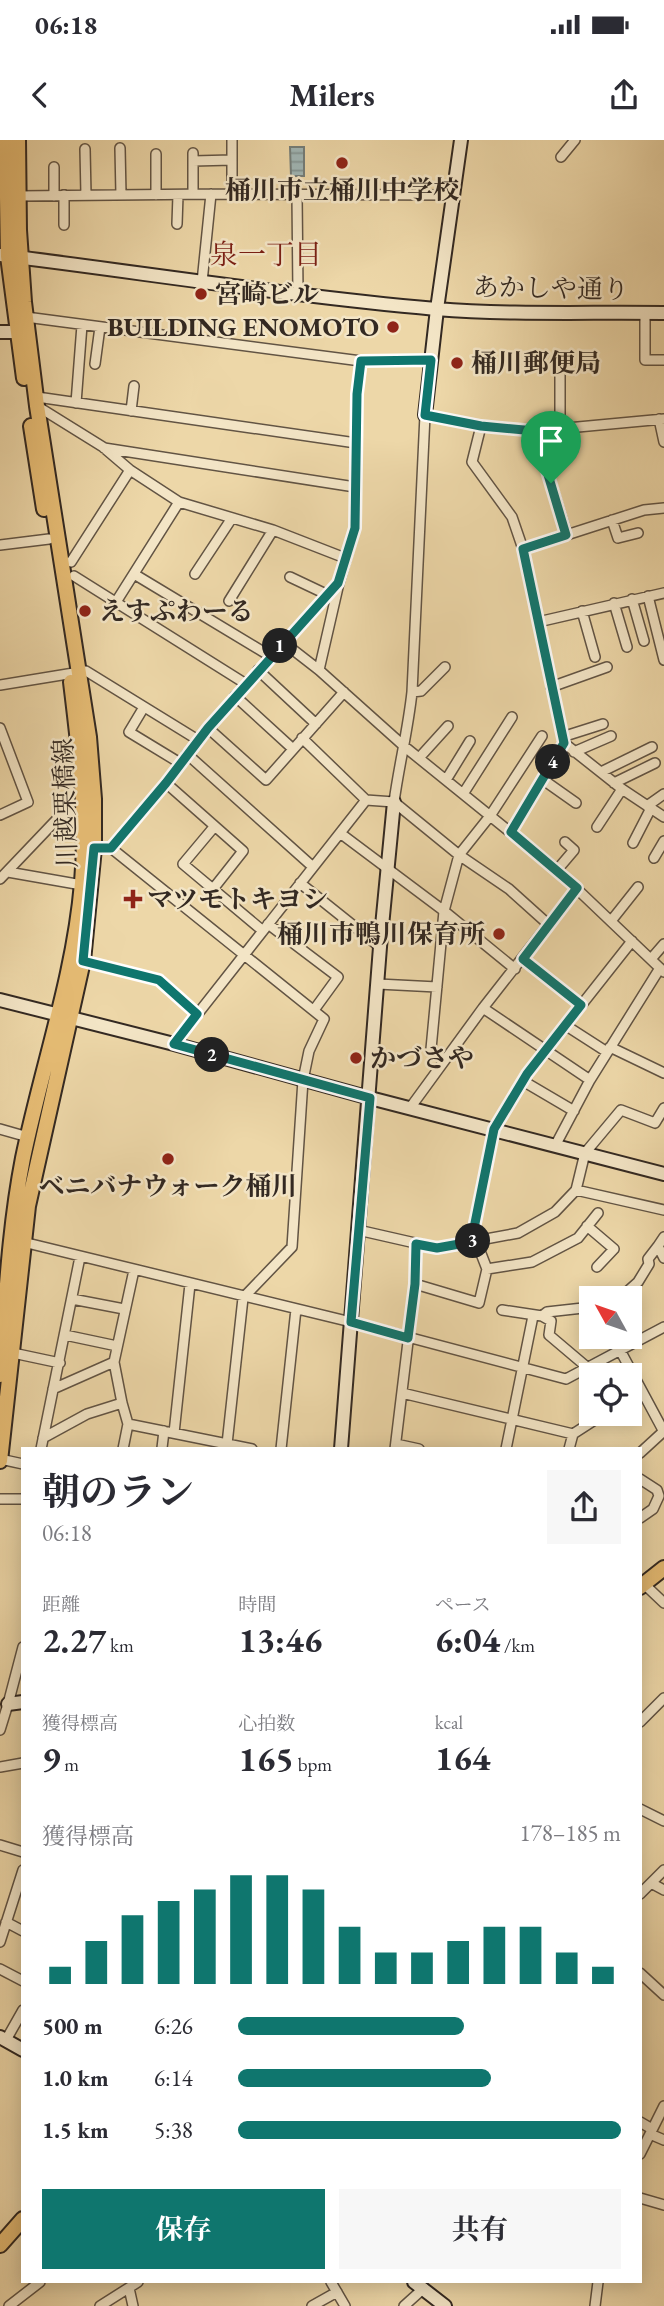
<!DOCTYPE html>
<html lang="ja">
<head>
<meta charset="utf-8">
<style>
	:root { --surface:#fff; --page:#f7f7f7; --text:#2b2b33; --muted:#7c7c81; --accent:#0f766e }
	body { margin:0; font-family:"EB Garamond","Noto Serif JP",serif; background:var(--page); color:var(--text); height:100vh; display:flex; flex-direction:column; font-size:26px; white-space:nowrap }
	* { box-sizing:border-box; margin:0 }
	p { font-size:23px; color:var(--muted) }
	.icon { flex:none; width:38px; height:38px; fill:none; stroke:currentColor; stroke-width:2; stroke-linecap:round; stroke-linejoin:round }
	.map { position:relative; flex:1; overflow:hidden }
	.side { position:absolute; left:21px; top:1307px; width:621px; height:836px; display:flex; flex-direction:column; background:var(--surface); border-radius:0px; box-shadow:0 4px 18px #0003 }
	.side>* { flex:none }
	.needle { width:46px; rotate:310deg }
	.fabs { position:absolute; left:579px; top:1146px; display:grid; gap:14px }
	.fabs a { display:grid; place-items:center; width:63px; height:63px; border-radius:0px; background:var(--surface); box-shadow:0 4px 18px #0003; font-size:35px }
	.pin { position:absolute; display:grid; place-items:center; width:60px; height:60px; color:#fff; margin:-72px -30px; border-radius:50% 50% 50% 0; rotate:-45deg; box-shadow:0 0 7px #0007 }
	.pin .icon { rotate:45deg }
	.km { position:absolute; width:35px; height:35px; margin:-18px; border-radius:50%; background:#222; color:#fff; font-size:19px; line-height:35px; text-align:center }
	.round { display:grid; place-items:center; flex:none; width:74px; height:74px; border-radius:0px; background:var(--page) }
	.overview { display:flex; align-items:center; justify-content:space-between; height:119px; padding:0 21px }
	h1 { font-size:38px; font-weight:700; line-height:52px }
	.figures { display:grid; grid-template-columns:repeat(3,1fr); gap:10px; height:119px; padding:7px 21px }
	.figures div { display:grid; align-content:center }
	.figures b { font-size:35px; font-weight:700 }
	.figures small { font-size:19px; font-weight:400 }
	.figures p { font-size:19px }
	.chart { height:196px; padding:14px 21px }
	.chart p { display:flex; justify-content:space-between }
	.chart svg { width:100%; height:126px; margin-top:7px; stroke:var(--accent); stroke-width:6 }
	.primary-button { display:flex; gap:14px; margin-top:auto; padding:14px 21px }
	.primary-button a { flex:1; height:80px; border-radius:0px; background:var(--accent); color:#fff; font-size:28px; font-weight:700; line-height:80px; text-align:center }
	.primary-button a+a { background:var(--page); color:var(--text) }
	ul { padding:0 21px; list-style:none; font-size:23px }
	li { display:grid; grid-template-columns:112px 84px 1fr; align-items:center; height:52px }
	li i { height:18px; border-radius:9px; background:var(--accent) }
	.status { display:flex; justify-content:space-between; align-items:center; height:49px; padding:0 35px; background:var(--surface); direction:ltr }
	.status svg { height:19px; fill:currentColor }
	header { display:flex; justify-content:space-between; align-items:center; height:91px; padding:0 21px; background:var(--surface); font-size:32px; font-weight:700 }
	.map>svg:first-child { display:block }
	.water { fill:url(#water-rules); stroke:#747e7a; stroke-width:2 }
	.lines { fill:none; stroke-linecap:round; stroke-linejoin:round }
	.street-casing { stroke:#625444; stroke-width:12 }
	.secondary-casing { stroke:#332922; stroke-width:16 }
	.primary-casing { stroke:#332922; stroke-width:18 }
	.street { stroke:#f3e5c6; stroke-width:9 }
	.secondary { stroke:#f3e5c6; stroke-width:12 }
	.primary { stroke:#e6bc74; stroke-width:14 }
	.route-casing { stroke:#fff; stroke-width:14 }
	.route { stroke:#0f766e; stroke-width:9 }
	.poi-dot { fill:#8f2418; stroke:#f3e5c6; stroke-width:2.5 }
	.labels { text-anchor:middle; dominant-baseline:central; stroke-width:5; stroke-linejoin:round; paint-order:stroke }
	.poi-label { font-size:26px; font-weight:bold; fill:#332922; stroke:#f3e5c6; text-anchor:start }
	.street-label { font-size:26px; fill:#332922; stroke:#f3e5c6 }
	.neighbourhood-label { font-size:28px; fill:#7a1f14; stroke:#f3e5c6 }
</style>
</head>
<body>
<div class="status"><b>06:18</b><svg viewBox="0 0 49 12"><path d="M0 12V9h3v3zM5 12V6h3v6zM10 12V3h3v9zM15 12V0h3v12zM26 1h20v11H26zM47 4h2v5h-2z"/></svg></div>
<header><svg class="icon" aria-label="back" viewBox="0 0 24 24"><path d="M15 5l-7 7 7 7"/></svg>Milers<svg class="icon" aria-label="share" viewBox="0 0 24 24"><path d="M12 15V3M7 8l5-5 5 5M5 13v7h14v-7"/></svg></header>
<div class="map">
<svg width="664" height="2166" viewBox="0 0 664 2166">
	<defs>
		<pattern id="water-rules" width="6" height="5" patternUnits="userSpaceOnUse" patternTransform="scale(1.75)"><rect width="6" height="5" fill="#a0b6b5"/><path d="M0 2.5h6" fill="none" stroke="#839493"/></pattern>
	</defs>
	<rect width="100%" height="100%" fill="#edd7a8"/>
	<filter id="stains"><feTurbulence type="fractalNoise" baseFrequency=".00286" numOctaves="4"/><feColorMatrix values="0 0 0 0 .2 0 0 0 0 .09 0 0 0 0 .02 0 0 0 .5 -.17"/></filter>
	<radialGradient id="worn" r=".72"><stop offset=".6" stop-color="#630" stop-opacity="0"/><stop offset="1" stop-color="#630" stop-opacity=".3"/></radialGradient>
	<path class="water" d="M290 7H304V36H291Z"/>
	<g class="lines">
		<g class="street-casing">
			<path id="street" d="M120 8 121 55
				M85 9 86 55
				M561 17 575 0
				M193 21 232 20
				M54 27V56
				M193 54V13
				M156 55V14
				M232 55V0
				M297 55 298 153
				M19 56 211 54 454 55
				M177 84 178 55
				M64 85V55
				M202 142 211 54
				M645 173V220H664
				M26 177 361 221 431 220
				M560 218V289
				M95 224 100 187
				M37 257 356 303
				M76 263 82 185
				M37 266 103 307 130 330 179 362 273 390 345 418
				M131 271 134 246
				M659 279 664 302
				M481 286 472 322 512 377 523 409 564 603 622 649 664 677
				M535 291 567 395
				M104 308 355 347
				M612 380 618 398 638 393
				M0 405 49 399
				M523 409 644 370 664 368
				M71 422 130 330
				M134 434 270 516
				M195 434 232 378
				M74 436 246 544
				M290 437 328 455
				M648 456 664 520
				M632 459 644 501
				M229 461 273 390
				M116 462 179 362
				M614 463 627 507
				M582 471 595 517
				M538 482 664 453
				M283 502 319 530 405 607 557 730 664 832
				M258 530 316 584
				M319 530 339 443 355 388 357 254 361 221
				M0 545 86 531 198 600
				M551 547 607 527
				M412 552 421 551 445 527
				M235 556 293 609
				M144 567 129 592 180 623
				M0 588 28 662 0 675
				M208 588 266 640 344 552
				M562 597 603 584
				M302 598 366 660
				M574 612 611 596
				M187 614 313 727
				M419 618 448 586
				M601 632 652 607
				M542 639 576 663
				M446 640 470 601
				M166 643 243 711 213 749
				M614 643 655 623
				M463 654 512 577
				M394 662 459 715 509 749 549 785
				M647 666 664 654
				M214 687 183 724 263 791
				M597 687 622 649
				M511 692 564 603
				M340 693 444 771 515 829
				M633 703 651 668
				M94 708H111L324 879 309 911 303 940 292 1107 243 1158 227 1304
				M111 708 166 643 208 588 339 443
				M654 718 664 701
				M557 730 574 710 565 702
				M8 732 82 745
				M0 739 60 676 85 671
				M300 743 380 807
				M611 781 638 747
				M268 784 338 837 314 870
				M523 819 581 865
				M651 819 664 804
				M83 821 160 840 197 874
				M378 844 437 847
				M483 868 590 940
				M565 885 607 912
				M174 904 366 660 394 662C399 625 408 590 412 552L425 275 481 286 535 291 664 279
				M610 907 664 933
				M445 920 431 909 444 771 459 715 490 676 542 596
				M523 941 574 971
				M410 968 483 868 577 748
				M0 989 28 997
				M555 1006 590 940 660 828
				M576 1050 664 1070
				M587 1086 614 1109 597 1127
				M358 1090 437 1108 518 1093 555 1072 576 1050 585 1013 621 970 655 983 664 968
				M664 1097 658 1106 664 1118
				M23 1102 351 1182 566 1239 664 1187
				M487 1129 532 1122 578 1098 598 1073
				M415 1144 479 1163 487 1129 473 1093 494 989 527 934 632 801
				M620 1158 638 1142 649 1124 648 1119 658 1106
				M72 1159 124 1169
				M502 1170 542 1176 551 1181 549 1195 588 1228
				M542 1176 547 1172 592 1167
				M65 1195 117 1206
				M613 1197 664 1292
				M13 1213 60 1223
				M53 1249 114 1222
				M402 1253 573 1294 604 1274
				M630 1257 641 1250
				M128 1284 252 1309
				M174 1293 190 1144
				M43 1298 87 1274 122 1263
				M396 1304 419 1309
				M162 1308 164 1291
				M41 1309 80 1117
				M123 1309 128 1284 122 1263 114 1222 134 1130
				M281 1309 296 1169
				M395 1309 415 1144 416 1104
				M506 1309 533 1176
				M569 1309 573 1294
				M640 1313 664 1291
				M0 1319 23 1324
				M640 1339 657 1350 659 1356 653 1369 640 1378
				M0 1359H23
				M644 1444 664 1463
				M8 1564 23 1507
				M640 1582 664 1558
				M0 1590 8 1564
				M0 1627 23 1623
				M640 1669 664 1681
				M0 1705 23 1712
				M651 1743 664 1750
				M640 1754 664 1730
				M6 1782 23 1791
				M0 1802 23 1730
				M0 1829 23 1841
				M640 1833 664 1855
				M6 1900 23 1870
				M640 1982 652 1989
				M650 1994 664 2000
				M640 2014 664 1966
				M640 2058 664 2065
				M331 2142 345 2166
				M129 2148 133 2166
				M9 2166 40 2142
				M100 2166 138 2142
				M312 2166 337 2152
				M404 2166 424 2148
				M595 2166 598 2142"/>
		</g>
		<g class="secondary-casing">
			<path id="secondary" d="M0 115C145 133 290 156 436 169 512 175 588 172 664 173
				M0 192H18
				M425 275 437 169 461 0
				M0 860 174 904 370 958 664 1034
				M341 1309 380 807 394 662
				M8 1564 23 1562
				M0 1897 23 1910
				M414 2142 445 2166"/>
		</g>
		<g class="primary-casing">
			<path id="primary" d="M6 0 8 116 24 238
				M31 286 44 369
				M0 1235C6 1162 9 1090 23 1018 42 926 74 837 82 743 88 675 79 609 71 542
				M0 1321 28 1066 83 821 94 708V659L89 597 37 266 24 162 19 90 18 0
				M640 1447 664 1428
				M0 2105 23 2079"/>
		</g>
		<use href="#street" class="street"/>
		<use href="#secondary" class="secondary"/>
		<use href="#primary" class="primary"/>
	</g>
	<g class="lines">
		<g class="route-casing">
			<path id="route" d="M431 220 425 275 481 286 535 291 566 395 523 409 564 603 511 692 577 748 523 819 581 865 527 934 494 989 473 1093 476 1101 437 1108 416 1104 415 1144 408 1198 351 1182 370 958 174 904 197 874 159 840 83 821 94 708H111L166 643 208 588 338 443 355 388 357 254 361 221Z"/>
		</g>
		<use href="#route" class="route"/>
	</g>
	<g class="poi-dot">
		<circle cx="342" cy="23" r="7"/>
		<circle cx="201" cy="154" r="7"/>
		<circle cx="393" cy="187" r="7"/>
		<circle cx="457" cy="223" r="7"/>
		<circle cx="85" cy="471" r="7"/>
		<path d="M129.5 748.5h7v7h7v7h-7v7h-7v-7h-7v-7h7z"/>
		<circle cx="499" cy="794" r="7"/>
		<circle cx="356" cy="918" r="7"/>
		<circle cx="168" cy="1019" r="7"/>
	</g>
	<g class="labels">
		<g class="poi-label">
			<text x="342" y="50" text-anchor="middle">桶川市立桶川中学校</text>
			<text x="215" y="154">宮崎ビル</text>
			<text x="379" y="187" text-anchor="end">BUILDING ENOMOTO</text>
			<text x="471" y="223">桶川郵便局</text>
			<text x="99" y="471">えすぷわーる</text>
			<text x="147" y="759">マツモトキヨシ</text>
			<text x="485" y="794" text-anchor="end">桶川市鴨川保育所</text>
			<text x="370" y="918">かづさや</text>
			<text x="168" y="1046" text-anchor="middle">ベニバナウォーク桶川</text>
		</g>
		<g class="street-label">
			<text transform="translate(551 148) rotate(1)">あかしや通り</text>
			<text transform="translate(65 663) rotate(-92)">川越栗橋線</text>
		</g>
		<g class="neighbourhood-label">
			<text x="266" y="114">泉一丁目</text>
		</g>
	</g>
	<rect width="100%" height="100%" filter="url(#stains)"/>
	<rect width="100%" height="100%" fill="url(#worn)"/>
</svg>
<div class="fabs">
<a><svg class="needle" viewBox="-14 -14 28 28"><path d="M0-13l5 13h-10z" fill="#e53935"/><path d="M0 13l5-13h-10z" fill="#7c7c81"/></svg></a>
<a><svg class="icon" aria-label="locate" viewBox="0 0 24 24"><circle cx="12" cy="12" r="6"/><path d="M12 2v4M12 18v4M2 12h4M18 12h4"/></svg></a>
</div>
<div class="pin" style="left:551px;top:343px;background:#1e9e55"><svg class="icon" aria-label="arrive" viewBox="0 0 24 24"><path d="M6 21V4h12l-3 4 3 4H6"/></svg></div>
<b class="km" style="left:280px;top:506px">1</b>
<b class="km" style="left:212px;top:915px">2</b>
<b class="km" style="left:473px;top:1101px">3</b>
<b class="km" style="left:553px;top:622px">4</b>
<section class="side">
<div class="overview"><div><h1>朝のラン</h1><p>06:18</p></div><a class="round"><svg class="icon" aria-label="share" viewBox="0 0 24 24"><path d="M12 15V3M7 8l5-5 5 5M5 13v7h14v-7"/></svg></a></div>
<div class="figures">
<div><p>距離</p><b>2.27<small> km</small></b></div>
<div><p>時間</p><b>13:46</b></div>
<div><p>ペース</p><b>6:04<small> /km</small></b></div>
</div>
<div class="figures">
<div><p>獲得標高</p><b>9<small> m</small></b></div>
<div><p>心拍数</p><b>165<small> bpm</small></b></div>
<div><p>kcal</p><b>164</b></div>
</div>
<div class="chart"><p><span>獲得標高</span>178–185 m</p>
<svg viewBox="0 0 160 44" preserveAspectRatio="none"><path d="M5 44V38M15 44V29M25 44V20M35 44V15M45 44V11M55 44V6M65 44V6M75 44V11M85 44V24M95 44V33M105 44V33M115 44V29M125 44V24M135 44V24M145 44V33M155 44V38"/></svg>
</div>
<ul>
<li><b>500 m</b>6:26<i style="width:59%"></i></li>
<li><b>1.0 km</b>6:14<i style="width:66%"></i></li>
<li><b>1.5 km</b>5:38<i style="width:100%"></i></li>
</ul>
<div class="primary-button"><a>保存</a><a>共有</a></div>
</section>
</div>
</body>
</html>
